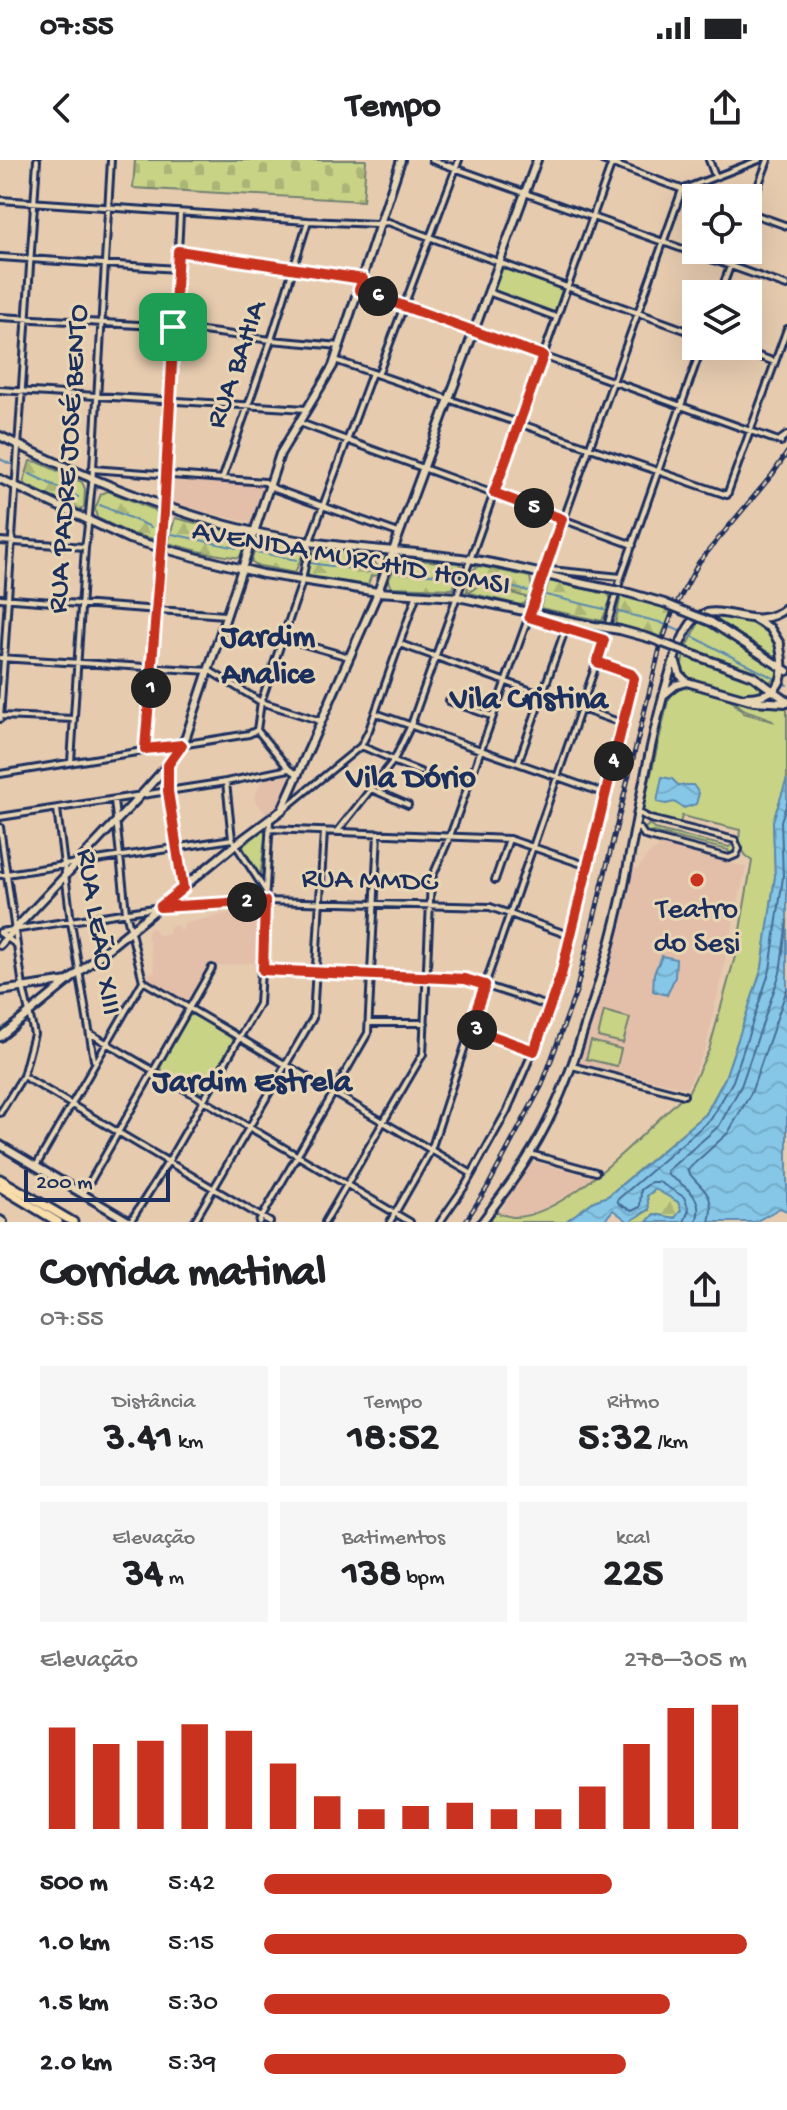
<!DOCTYPE html>
<html lang="pt">
<head>
<meta charset="utf-8">
<style>
	:root { --surface:#fff; --page:#f6f6f6; --text:#202124; --muted:#757577; --accent:#c8321e }
	body { margin:0; font-family:"Gochi Hand",sans-serif; background:var(--page); color:var(--text); height:100vh; display:flex; flex-direction:column; font-size:30px; white-space:nowrap }
	* { box-sizing:border-box; margin:0 }
	p { font-size:26px; color:var(--muted) }
	.icon { flex:none; width:44px; height:44px; fill:none; stroke:currentColor; stroke-width:2; stroke-linecap:round; stroke-linejoin:round }
	.map { position:relative; height:1062px; overflow:hidden }
	.side { display:flex; flex-direction:column; background:var(--surface); flex:1 }
	.side>* { flex:none }
	.buttons { position:absolute; left:682px; top:24px; display:grid; gap:16px }
	.buttons a { display:grid; place-items:center; width:80px; height:80px; border-radius:0px; background:var(--surface); box-shadow:0 8px 32px #0002; font-size:40px }
	.scale { position:absolute; left:24px; bottom:20px; width:146px; box-sizing:border-box; padding-left:8px; border:4px solid #1b2f5e; border-top:0; font-size:22px; line-height:28px; white-space:nowrap; color:#1b2f5e; -webkit-text-stroke:6px #e8d5b3; paint-order:stroke }
	.pin { position:absolute; display:grid; place-items:center; width:68px; height:68px; color:#fff; margin:-34px; border-radius:16px; box-shadow:0 4px 12px #0006 }
	.km { position:absolute; width:40px; height:40px; margin:-20px; border-radius:50%; background:#222; color:#fff; font-size:22px; line-height:40px; text-align:center }
	.round { display:grid; place-items:center; flex:none; width:84px; height:84px; border-radius:0px; background:var(--page) }
	.summary { display:flex; align-items:center; justify-content:space-between; height:136px; padding:0 40px }
	h1 { font-size:44px; font-weight:700; line-height:60px }
	.figures { display:grid; grid-template-columns:repeat(3,1fr); gap:12px; height:136px; padding:8px 40px }
	.figures div { display:grid; align-content:center; border-radius:0px; background:var(--page); text-align:center }
	.figures b { font-size:40px; font-weight:700 }
	.figures small { font-size:22px; font-weight:400 }
	.figures p { font-size:22px }
	.chart { height:224px; padding:16px 40px }
	.chart p { display:flex; justify-content:space-between }
	.chart svg { width:100%; height:144px; margin-top:8px; stroke:var(--accent); stroke-width:6 }
	ul { padding:0 40px; list-style:none; font-size:26px }
	li { display:grid; grid-template-columns:128px 96px 1fr; align-items:center; height:60px }
	li i { height:20px; border-radius:10px; background:var(--accent) }
	.status { display:flex; justify-content:space-between; align-items:center; height:56px; padding:0 40px; background:var(--surface); direction:ltr }
	.status svg { height:22px; fill:currentColor }
	header { display:flex; justify-content:space-between; align-items:center; height:104px; padding:0 40px; background:var(--surface); font-size:36px; font-weight:700 }
	.map>svg:first-child { display:block }
	.built { fill:#e3bfaa }
	.green { fill:#c8d386; stroke:#728172; stroke-width:2 }
	.forest { fill:url(#forest-firs); stroke:#728172; stroke-width:2 }
	.cemetery { fill:url(#cemetery-stones); stroke:#728172; stroke-width:2 }
	.water { fill:url(#water-waves); stroke:#5b8ab0; stroke-width:2 }
	.lines { fill:none; stroke-linecap:round; stroke-linejoin:round }
	.shore { stroke:#466c95; stroke-width:2 }
	.stream { stroke:#5b8ab0; stroke-width:2 }
	.street-casing { stroke:#1b2f5e; stroke-width:10 }
	.secondary-casing { stroke:#1b2f5e; stroke-width:12 }
	.highway-casing { stroke:#1b2f5e; stroke-width:13 }
	.street { stroke:#e8d5b3; stroke-width:4 }
	.secondary { stroke:#e8d5b3; stroke-width:6 }
	.highway { stroke:#f9ddab; stroke-width:7 }
	.rail-casing { stroke:#1b2f5e; stroke-width:5 }
	.rail { stroke:#e8d5b3; stroke-width:2; stroke-dasharray:6; stroke-linecap:butt }
	.secondary-bridge-casing { stroke:#1b2f5e; stroke-width:12; stroke-linecap:butt }
	.secondary-bridge { stroke:#e8d5b3; stroke-width:6 }
	.route-casing { stroke:#fff; stroke-width:16 }
	.route { stroke:#c8321e; stroke-width:10 }
	.poi-dot { fill:#c8321e; stroke:#e8d5b3; stroke-width:3 }
	.labels { text-anchor:middle; dominant-baseline:central; stroke-width:6; stroke-linejoin:round; paint-order:stroke }
	.street-label { font-size:30px; fill:#1b2f5e; stroke:#e8d5b3 }
	.poi-label { font-size:30px; fill:#1b2f5e; stroke:#e8d5b3 }
	.neighbourhood-label { font-size:32px; font-weight:bold; fill:#1b2f5e; stroke:#e8d5b3 }
</style>
</head>
<body>
<div class="status"><b>07:55</b><svg viewBox="0 0 49 12"><path d="M0 12V9h3v3zM5 12V6h3v6zM10 12V3h3v9zM15 12V0h3v12zM26 1h20v11H26zM47 4h2v5h-2z"/></svg></div>
<header><svg class="icon" aria-label="back" viewBox="0 0 24 24"><path d="M15 5l-7 7 7 7"/></svg>Tempo<svg class="icon" aria-label="share" viewBox="0 0 24 24"><path d="M12 15V3M7 8l5-5 5 5M5 13v7h14v-7"/></svg></header>
<div class="map">
<svg width="787" height="1062" viewBox="0 0 787 1062">
	<defs>
		<pattern id="forest-firs" width="22" height="20" patternUnits="userSpaceOnUse" patternTransform="scale(2)"><rect width="22" height="20" fill="#c8d386"/><path d="M5 1l3.5 6h-7zM16 11l3.5 6h-7z" fill="#abb576"/></pattern>
		<pattern id="cemetery-stones" width="16" height="16" patternUnits="userSpaceOnUse" patternTransform="scale(2)"><rect width="16" height="16" fill="#c8d386"/><path d="M2 7V4a2 2 0 0 1 4 0v3zM10 15v-3a2 2 0 0 1 4 0v3z" fill="#abb576"/></pattern>
		<pattern id="water-waves" width="16" height="10" patternUnits="userSpaceOnUse" patternTransform="scale(2)"><rect width="16" height="10" fill="#86c7e7"/><path d="M0 5q4-4 8 0t8 0" fill="none" stroke="#73abc9"/></pattern>
	</defs>
	<rect width="100%" height="100%" fill="#e6cbaf"/>
	<filter id="ink" filterUnits="userSpaceOnUse"><feTurbulence type="fractalNoise" baseFrequency=".0125" numOctaves="2"/><feDisplacementMap in="SourceGraphic" scale="16" xChannelSelector="R" yChannelSelector="G"/><feConvolveMatrix kernelMatrix="1 2 1 2 8 2 1 2 1" color-interpolation-filters="sRGB"/></filter>
	<g filter="url(#ink)">
		<path class="built" d="M172 317 226 322 264 326 251 363 170 343Z
			M287 615 292 621 283 643 267 655 254 639 261 621Z
			M661 685 746 707 706 887 687 928 577 902 631 708 638 709 646 697Z
			M237 751 239 758 261 752 260 802 211 807 187 845 144 820V814L155 812 149 779H147L149 768 155 769 157 775 170 773 169 767 178 765 179 770 184 769 183 764Z
			M531 1001 595 1018 542 1050 513 1057 500 1053Z"/>
		<path class="green" d="M502 106 562 130 553 159 490 137Z
			M481 423 529 438 524 444 520 445 466 432Z
			M717 455 762 466 771 475 779 499 712 457Z
			M700 460 727 474 776 508 779 512V518L769 522 748 509 687 487Z
			M684 495 744 517 765 530 759 534 749 535 692 520 685 515 681 508Z
			M685 527 728 537 744 553 772 561C762 551 743 556 735 540L748 545 787 548V619L773 661 775 717 762 808 725 918 706 953 608 1036 594 1041 565 1062H489L495 1052C500 1054 507 1056 513 1057 565 1058 643 973 680 939L686 937 709 890 736 793 752 701C742 694 738 682 740 670L682 656 680 663 642 653 668 541 673 533Z
			M650 664 654 669 729 687 733 684 736 689 730 694 728 690 653 672 646 674 644 669Z
			M264 670 266 671 260 719 243 687 244 683Z
			M604 851 630 858 623 883 598 877Z
			M194 854 234 880 204 931 201 933 161 910 160 905 189 856Z
			M591 881 621 889 617 906 586 899Z"/>
		<path class="forest" d="M30 301 38 302 82 322 85 329 84 347 80 350 26 325 24 321Z
			M108 331 155 350 158 354 157 377 154 379 129 373 97 358 95 349 101 334Z
			M175 358 244 375 246 379 240 398 206 393 168 383Z
			M260 378 301 383 304 391 295 413 255 405 251 401Z
			M317 388 376 395 375 403 380 409 378 415 371 416 368 425 309 417C305 407 308 394 317 388Z
			M399 399 459 403 461 405 453 429 391 427 388 421Z
			M479 406 530 417 532 428 529 438 481 423 470 432 467 430 474 409Z
			M549 421 608 434 611 439 602 461 540 448Z
			M621 435 673 448 661 477 615 464Z
			M655 1028 678 1042 682 1050 679 1056 669 1059 654 1054 647 1062H629L649 1050 647 1036Z"/>
		<path class="cemetery" d="M135 0H366L363 41 133 28Z"/>
		<path class="water" d="M662 617 672 619 678 625H693L699 633 696 644 684 648 674 642 666 644 657 642Z
			M787 619V1051L780 1048 755 1062H647L654 1054 675 1058 681 1050 678 1042 655 1029 647 1036 649 1049 629 1062 613 1050 603 1062H565L594 1041 608 1036 706 954 725 918 762 808 775 717 773 661Z
			M662 796 676 799 675 817 667 835 653 831 654 813Z"/>
		<g class="lines">
			<path class="shore" d="M684 1062 689 1050 684 1037 659 1022H651L641 1030 640 1047 632 1051 619 1044 617 1040 711 959 733 921 770 810 783 717 781 661 787 643
				M696 1062C705 1038 687 1027 668 1015L667 1011 719 966 741 926 780 813 787 761
				M709 1062C717 1031 699 1029 687 1010L728 973 751 933 787 829"/>
			<path class="stream" d="M0 299 10 304
				M30 314 78 337
				M100 345 151 367
				M172 374 237 388
				M257 392 296 400
				M310 403 373 412
				M396 413 456 415
				M474 419 528 431
				M546 435 604 449
				M619 452 659 462 682 472
				M688 474 787 525"/>
			<g class="street-casing">
				<path id="street" d="M432 0 787 126
					M602 0 706 38
					M709 0 715 16
					M684 29 759 0
					M0 40 308 61 376 64 388 62 696 174
					M748 52 787 66
					M748 53 768 0
					M178 91 361 118
					M0 97 177 109
					M359 130 781 282
					M488 132 556 157
					M720 134 736 90
					M0 157 173 167 271 180 340 186
					M731 186 775 202
					M335 200 727 335 787 169
					M378 215 459 0
					M0 230 306 249
					M300 263 633 385
					M780 280 787 275
					M92 309 265 322 275 329 398 373
					M223 317 271 180 308 61
					M0 381 85 387
					M545 414 550 410 621 417
					M0 438 225 455
					M529 457 599 481 604 480
					M283 478 349 497
					M400 484 624 564
					M0 498 210 511 261 542 321 561
					M449 541 492 556
					M375 553 606 634
					M0 556 74 559
					M0 559 37 0
					M257 570 261 542 301 425 310 381 372 213
					M257 570 289 609 298 614
					M361 586 394 600
					M145 589 164 353 180 54
					M392 601 420 612
					M71 602 85 387C89 366 89 346 92 325L111 0
					M518 603 565 470
					M168 605V631L182 726
					M0 614 249 574 257 570
					M226 622 232 679 265 730
					M371 629 408 645
					M57 649 71 762 94 900
					M284 649 361 586 369 570 417 434
					M0 657 226 622 289 609
					M0 667 23 827 34 874 23 916 0 953
					M270 669 509 679 588 706
					M635 669H640L645 676 729 698 736 695 739 689 735 680 650 659 637 652
					M337 672 394 600 411 565 613 0
					M0 715 232 679
					M495 720 509 679
					M0 772 160 747 265 741 490 747 571 776
					M0 773 17 785
					M263 810 465 819 551 847
					M143 821 472 1014
					M369 863H425
					M470 868 534 891
					M91 874 410 1062
					M572 906 684 935
					M23 916 270 1062
					M530 994 596 1012
					M36 1006 143 821 126 752 114 640
					M83 1034 212 808
					M130 1062 168 1002 259 844 270 660
					M194 1062 313 858 324 671
					M259 1062 368 873 378 673
					M325 1062 423 894 431 720 450 676 682 30
					M390 1062 431 990 485 825 597 502 621 417 702 186
					M440 1062 465 1026 507 951 552 847 634 518 631 514 597 502"/>
			</g>
			<g class="secondary-casing">
				<path id="secondary" d="M0 276C81 316 162 350 250 371 321 388 396 389 468 399 514 405 560 420 605 428
					M0 319 129 379 199 398 263 414 378 432 458 437 594 466
					M629 433 664 443
					M754 459 770 468 780 484
					M711 462 787 511
					M620 470 649 478
					M697 496 753 516 787 541
					M676 503 680 515 687 522
					M665 534 676 525 687 522 754 541 787 543
					M747 537C786 536 786 513 779 483
					M0 785 141 635 168 605 186 577 280 294 333 206 401 0
					M0 831 68 821
					M0 877 236 684 282 650 376 437 537 0
					M0 985 130 1062
					M0 1060 3 1062
					M482 1062C499 1039 517 1017 531 992 554 954 571 912 584 869 602 816 618 760 628 705 637 658 665 487 695 459 720 438 754 476 787 447"/>
			</g>
			<g class="highway-casing">
				<path id="highway" d="M0 1019 73 1062
					M0 1027 58 1062"/>
			</g>
			<use href="#street" class="street"/>
			<use href="#secondary" class="secondary"/>
			<use href="#highway" class="highway"/>
			<g class="rail-casing">
				<path id="rail" d="M465 1062 487 1028 542 925 576 832 660 488 673 451 699 402 772 315 787 293"/>
			</g>
			<use href="#rail" class="rail"/>
			<g class="secondary-bridge-casing">
				<path id="secondary-bridge" d="M605 428 629 433
					M664 443 711 462
					M594 466 620 470
					M649 478 697 496"/>
			</g>
			<use href="#secondary-bridge" class="secondary-bridge"/>
		</g>
	</g>
	<g class="lines" filter="url(#ink)">
		<g class="route-casing">
			<path id="route" d="M178 91 363 119 359 130 543 196 494 333 562 359 529 457 604 480 597 502 631 514 634 518 561 815 534 891 470 868 485 825 465 819 263 810 265 741 160 747 183 728 168 631V605L182 585 145 589 164 353Z"/>
		</g>
		<use href="#route" class="route"/>
	</g>
	<circle class="poi-dot" cx="697" cy="720" r="8"/>
	<g class="labels">
		<g class="street-label">
			<text transform="translate(238 205) rotate(-71)">RUA BAHIA</text>
			<text transform="translate(70 299) rotate(-86)">RUA PADRE JOSÉ BENTO</text>
			<text transform="translate(351 400) rotate(10)">AVENIDA MURCHID HOMSI</text>
			<text transform="translate(369 722) rotate(2)">RUA MMDC</text>
			<text transform="translate(97 772) rotate(81)">RUA LEÃO XIII</text>
		</g>
		<g class="poi-label">
			<text x="697" y="751">Teatro<tspan x="697" dy="34">do Sesi</tspan></text>
		</g>
		<g class="neighbourhood-label">
			<text x="268" y="479">Jardim<tspan x="268" dy="37">Analice</tspan></text>
			<text x="529" y="541">Vila Cristina</text>
			<text x="411" y="620">Vila Dório</text>
			<text x="252" y="924">Jardim Estrela</text>
		</g>
	</g>
</svg>
<div class="buttons">
<a><svg class="icon" aria-label="locate" viewBox="0 0 24 24"><circle cx="12" cy="12" r="6"/><path d="M12 2v4M12 18v4M2 12h4M18 12h4"/></svg></a>
<a><svg class="icon" aria-label="layers" viewBox="0 0 24 24"><path d="M12 4l9 5-9 5-9-5zM3 14l9 5 9-5"/></svg></a>
</div>
<div class="scale">200 m</div>
<div class="pin" style="left:173px;top:167px;background:#1e9e55"><svg class="icon" aria-label="arrive" viewBox="0 0 24 24"><path d="M6 21V4h12l-3 4 3 4H6"/></svg></div>
<b class="km" style="left:151px;top:528px">1</b>
<b class="km" style="left:247px;top:742px">2</b>
<b class="km" style="left:477px;top:870px">3</b>
<b class="km" style="left:614px;top:601px">4</b>
<b class="km" style="left:534px;top:348px">5</b>
<b class="km" style="left:378px;top:136px">6</b>
</div>
<section class="side">
<div class="summary"><div><h1>Corrida matinal</h1><p>07:55</p></div><a class="round"><svg class="icon" aria-label="share" viewBox="0 0 24 24"><path d="M12 15V3M7 8l5-5 5 5M5 13v7h14v-7"/></svg></a></div>
<div class="figures">
<div><p>Distância</p><b>3.41<small> km</small></b></div>
<div><p>Tempo</p><b>18:52</b></div>
<div><p>Ritmo</p><b>5:32<small> /km</small></b></div>
</div>
<div class="figures">
<div><p>Elevação</p><b>34<small> m</small></b></div>
<div><p>Batimentos</p><b>138<small> bpm</small></b></div>
<div><p>kcal</p><b>225</b></div>
</div>
<div class="chart"><p><span>Elevação</span>278–305 m</p>
<svg viewBox="0 0 160 44" preserveAspectRatio="none"><path d="M5 44V13M15 44V18M25 44V17M35 44V12M45 44V14M55 44V24M65 44V34M75 44V38M85 44V37M95 44V36M105 44V38M115 44V38M125 44V31M135 44V18M145 44V7M155 44V6"/></svg>
</div>
<ul>
<li><b>500 m</b>5:42<i style="width:72%"></i></li>
<li><b>1.0 km</b>5:15<i style="width:100%"></i></li>
<li><b>1.5 km</b>5:30<i style="width:84%"></i></li>
<li><b>2.0 km</b>5:39<i style="width:75%"></i></li>
</ul>
</section>
</body>
</html>
